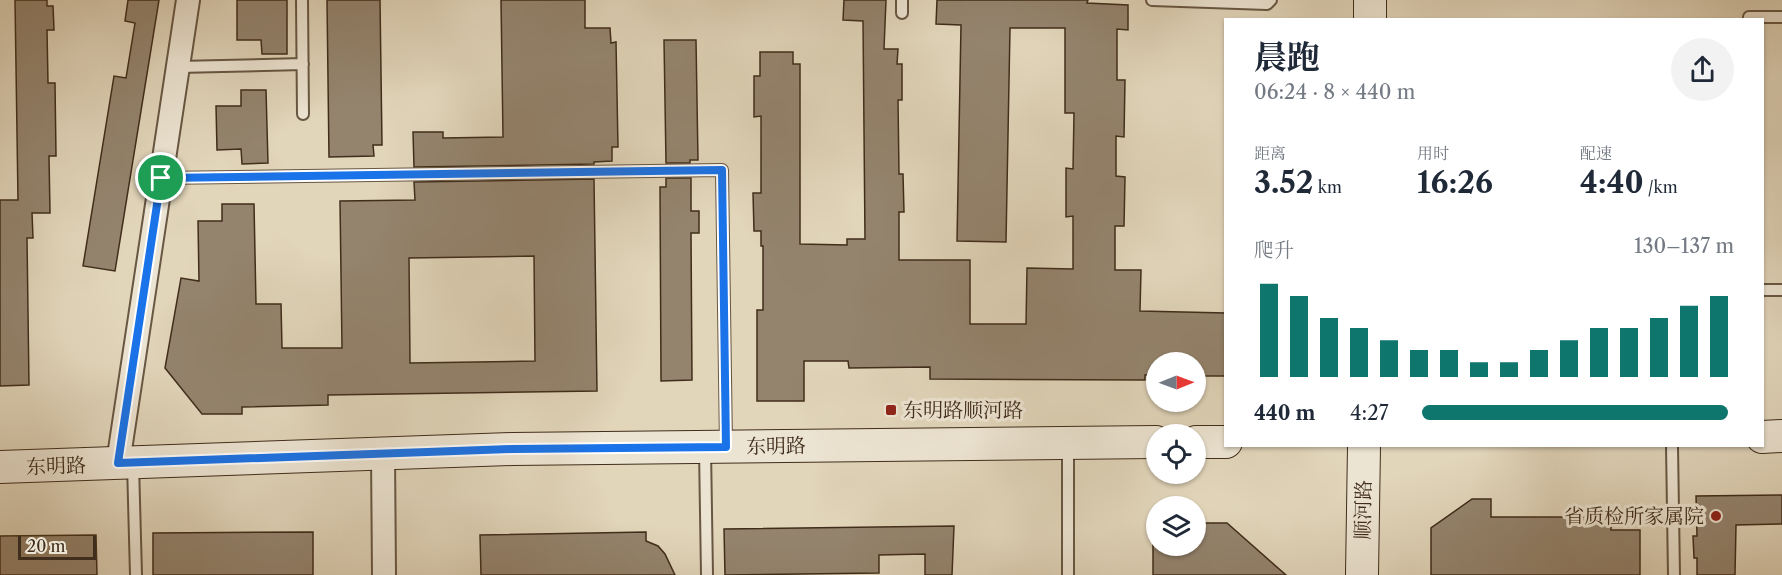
<!DOCTYPE html>
<html lang="zh">
<head>
<meta charset="utf-8">
<style>
	:root { --surface:#fff; --page:#f2f2f3; --text:#1f2937; --muted:#747a83; --accent:#0f766e }
	body { margin:0; font-family:"Libre Caslon Text","Noto Serif SC",serif; background:var(--page); color:var(--text); height:100vh; display:flex; flex-direction:column; font-size:22px; white-space:nowrap }
	* { box-sizing:border-box; margin:0 }
	p { font-size:20px; color:var(--muted) }
	.icon { flex:none; width:33px; height:33px; fill:none; stroke:currentColor; stroke-width:2; stroke-linecap:round; stroke-linejoin:round }
	.map { position:relative; flex:1; overflow:hidden }
	.sheet { position:absolute; left:1224px; top:18px; width:540px; height:429px; display:flex; flex-direction:column; background:var(--surface); border-radius:0px; box-shadow:0 2px 4px #0004 }
	.sheet>* { flex:none }
	.needle { width:39px; rotate:89deg }
	.fabs { position:absolute; left:1146px; top:352px; display:grid; gap:12px }
	.fabs a { display:grid; place-items:center; width:60px; height:60px; border-radius:50%; background:var(--surface); box-shadow:0 2px 4px #0004; font-size:30px }
	.scale { position:absolute; left:18px; bottom:15px; width:78px; box-sizing:border-box; padding-left:6px; border:3px solid #402d1b; border-top:0; font-size:16px; line-height:21px; white-space:nowrap; color:#402d1b; -webkit-text-stroke:4px #ece4d2; paint-order:stroke }
	.pin { position:absolute; display:grid; place-items:center; width:51px; height:51px; color:#fff; margin:-26px; border:3px solid #fff; border-radius:50%; box-shadow:0 2px 6px #0007 }
	.round { display:grid; place-items:center; flex:none; width:63px; height:63px; border-radius:32px; background:var(--page) }
	.head { display:flex; align-items:center; justify-content:space-between; height:102px; padding:0 30px }
	h1 { font-size:33px; font-weight:700; line-height:45px }
	.figures { display:grid; grid-template-columns:repeat(3,1fr); gap:9px; height:102px; padding:6px 30px }
	.figures div { display:grid; align-content:center }
	.figures b { font-size:30px; font-weight:700 }
	.figures small { font-size:16px; font-weight:400 }
	.figures p { font-size:16px }
	.chart { height:168px; padding:12px 30px }
	.chart p { display:flex; justify-content:space-between }
	.chart svg { width:100%; height:108px; margin-top:6px; stroke:var(--accent); stroke-width:6 }
	ul { padding:0 30px; list-style:none; font-size:20px }
	li { display:grid; grid-template-columns:96px 72px 1fr; align-items:center; height:45px }
	li i { height:15px; border-radius:8px; background:var(--accent) }
	.map>svg:first-child { display:block }
	.building { fill:#94846e; stroke:#402d1b; stroke-width:1.5; fill-rule:evenodd }
	.lines { fill:none; stroke-linecap:round; stroke-linejoin:round }
	.lane-casing { stroke:#685743; stroke-width:14 }
	.street-casing { stroke:#685743; stroke-width:26 }
	.secondary-casing { stroke:#402d1b; stroke-width:34 }
	.lane { stroke:#ece4d2; stroke-width:10 }
	.street { stroke:#ece4d2; stroke-width:22 }
	.secondary { stroke:#ece4d2; stroke-width:32 }
	.route-casing { stroke:#fff; stroke-width:12 }
	.route { stroke:#1a73e8; stroke-width:8 }
	.poi-dot { fill:#8f2418; stroke:#ece4d2; stroke-width:2 }
	.labels { text-anchor:middle; dominant-baseline:central; stroke-width:6; stroke-linejoin:round; paint-order:stroke }
	.poi-label { font-size:20px; fill:#402d1b; stroke:#ece4d2; text-anchor:start }
	.street-label { font-size:20px; fill:#402d1b; stroke:#ece4d2 }
</style>
</head>
<body>
<div class="map">
<svg width="1782" height="575" viewBox="0 0 1782 575">
	<rect width="100%" height="100%" fill="#e1d5ba"/>
	<filter id="stains"><feTurbulence type="fractalNoise" baseFrequency=".00333" numOctaves="4"/><feColorMatrix values="0 0 0 0 .2 0 0 0 0 .09 0 0 0 0 .02 0 0 0 .5 -.17"/></filter>
	<radialGradient id="worn" r=".72"><stop offset=".6" stop-color="#630" stop-opacity="0"/><stop offset="1" stop-color="#630" stop-opacity=".3"/></radialGradient>
	<path class="building" d="M15 0H47V6H53L54 30H47L48 83H55L56 156H49L50 213H32L33 238H27L29 385 0 386V200H18Z
		M128 0H159L115 271 83 266 114 76 126 78 135 23 125 21Z
		M237 0H287V54H262L261 40H237Z
		M327 0H380L382 145H373L374 156 329 157Z
		M501 0H585V28H610L611 43 616 42 618 147H612V161L594 162V164L414 167 413 132H443V138L503 137Z
		M844 0H886L884 49H898L897 64H902V100H898L899 174H903L904 212H899V260H970V324H1026L1027 268 1073 269V216L1066 217V168L1073 169 1074 113H1065V28H1010L1006 242 957 241 961 25 936 24 937 0H1088L1087 3 1128 5V30L1117 29V80H1125L1124 137 1116 136V176L1125 177 1124 226H1115V270H1141L1140 311 1226 313V376H1196V363H1156V375H1145V380L930 379V367L849 368 848 361H804V401H757V310H763V246H761V231H754L753 193H761V116L754 117V76H760V52H793V64H800V244L847 245V239H865L863 21 843 20Z
		M664 40H696L698 160H690V163H666Z
		M241 90H266L268 163 242 164 241 149 217 150 216 106H241Z
		M666 178H691V211H699V233H691L692 380 661 381 660 187H666Z
		M594 179 597 391 328 395V405L242 407V414H202L165 368 181 278 199 281 198 221H222V204H254L256 304H281L282 348H342L340 201 415 200 414 182ZM534 256 535 361 410 363 409 258Z
		M1782 495V524L1736 525 1735 575H1697V558H1694L1693 536H1697L1696 496Z
		M1472 499H1491V517H1611V530H1640V575H1431V528Z
		M1196 523H1227L1286 575H1153V524H1156V546H1196Z
		M954 526 952 575H925V554L879 555V573L725 575 724 529Z
		M313 532V575H153V533Z
		M646 532V541L658 546 665 554 675 575H481L480 535Z
		M96 535 97 575H0V536Z"/>
	<g class="lines">
		<g class="lane-casing">
			<path id="lane" d="M302 0 303 114
				M1152 0 1267 4 1271 0
				M902 13V0
				M1749 20V17H1782
				M178 67 303 64
				M161 178 722 170 726 444
				M1762 290H1782
				M1672 446 1674 575
				M705 449 707 575
				M133 464 136 575
				M1068 575V447"/>
		</g>
		<g class="street-casing">
			<path id="street" d="M383 454 384 575
				M118 463 188 0"/>
		</g>
		<g class="secondary-casing">
			<path id="secondary" d="M1370 20V0
				M1762 437 1782 436
				M1196 442H1226
				M0 467 512 449 1156 442
				M1362 575 1364 446"/>
		</g>
		<use href="#lane" class="lane"/>
		<use href="#street" class="street"/>
		<use href="#secondary" class="secondary"/>
	</g>
	<g class="lines">
		<g class="route-casing">
			<path id="route" d="M722 170 726 447 512 449 118 463 161 178Z"/>
		</g>
		<use href="#route" class="route"/>
	</g>
	<g class="poi-dot">
		<rect x="885" y="404" width="12" height="12" rx="3"/>
		<circle cx="1716" cy="516" r="6"/>
	</g>
	<g class="labels">
		<g class="poi-label">
			<text x="903" y="410">东明路顺河路</text>
			<text x="1704" y="516" text-anchor="end">省质检所家属院</text>
		</g>
		<g class="street-label">
			<text transform="translate(776 446) rotate(-1)">东明路</text>
			<text transform="translate(56 466) rotate(-2)">东明路</text>
			<text transform="translate(1363 510) rotate(-89)">顺河路</text>
		</g>
	</g>
	<rect width="100%" height="100%" filter="url(#stains)"/>
	<rect width="100%" height="100%" fill="url(#worn)"/>
</svg>
<div class="fabs">
<a><svg class="needle" viewBox="-14 -14 28 28"><path d="M0-13l5 13h-10z" fill="#e53935"/><path d="M0 13l5-13h-10z" fill="#747a83"/></svg></a>
<a><svg class="icon" aria-label="locate" viewBox="0 0 24 24"><circle cx="12" cy="12" r="6"/><path d="M12 2v4M12 18v4M2 12h4M18 12h4"/></svg></a>
<a><svg class="icon" aria-label="layers" viewBox="0 0 24 24"><path d="M12 4l9 5-9 5-9-5zM3 14l9 5 9-5"/></svg></a>
</div>
<div class="scale">20 m</div>
<div class="pin" style="left:161px;top:178px;background:#1e9e55"><svg class="icon" aria-label="arrive" viewBox="0 0 24 24"><path d="M6 21V4h12l-3 4 3 4H6"/></svg></div>
<section class="sheet">
<div class="head"><div><h1>晨跑</h1><p>06:24 · 8 × 440 m</p></div><a class="round"><svg class="icon" aria-label="share" viewBox="0 0 24 24"><path d="M12 15V3M7 8l5-5 5 5M5 13v7h14v-7"/></svg></a></div>
<div class="figures">
<div><p>距离</p><b>3.52<small> km</small></b></div>
<div><p>用时</p><b>16:26</b></div>
<div><p>配速</p><b>4:40<small> /km</small></b></div>
</div>
<div class="chart"><p><span>爬升</span>130–137 m</p>
<svg viewBox="0 0 160 44" preserveAspectRatio="none"><path d="M5 44V6M15 44V11M25 44V20M35 44V24M45 44V29M55 44V33M65 44V33M75 44V38M85 44V38M95 44V33M105 44V29M115 44V24M125 44V24M135 44V20M145 44V15M155 44V11"/></svg>
</div>
<ul>
<li><b>440 m</b>4:27<i style="width:98%"></i></li>
</ul>
</section>
</div>
</body>
</html>
